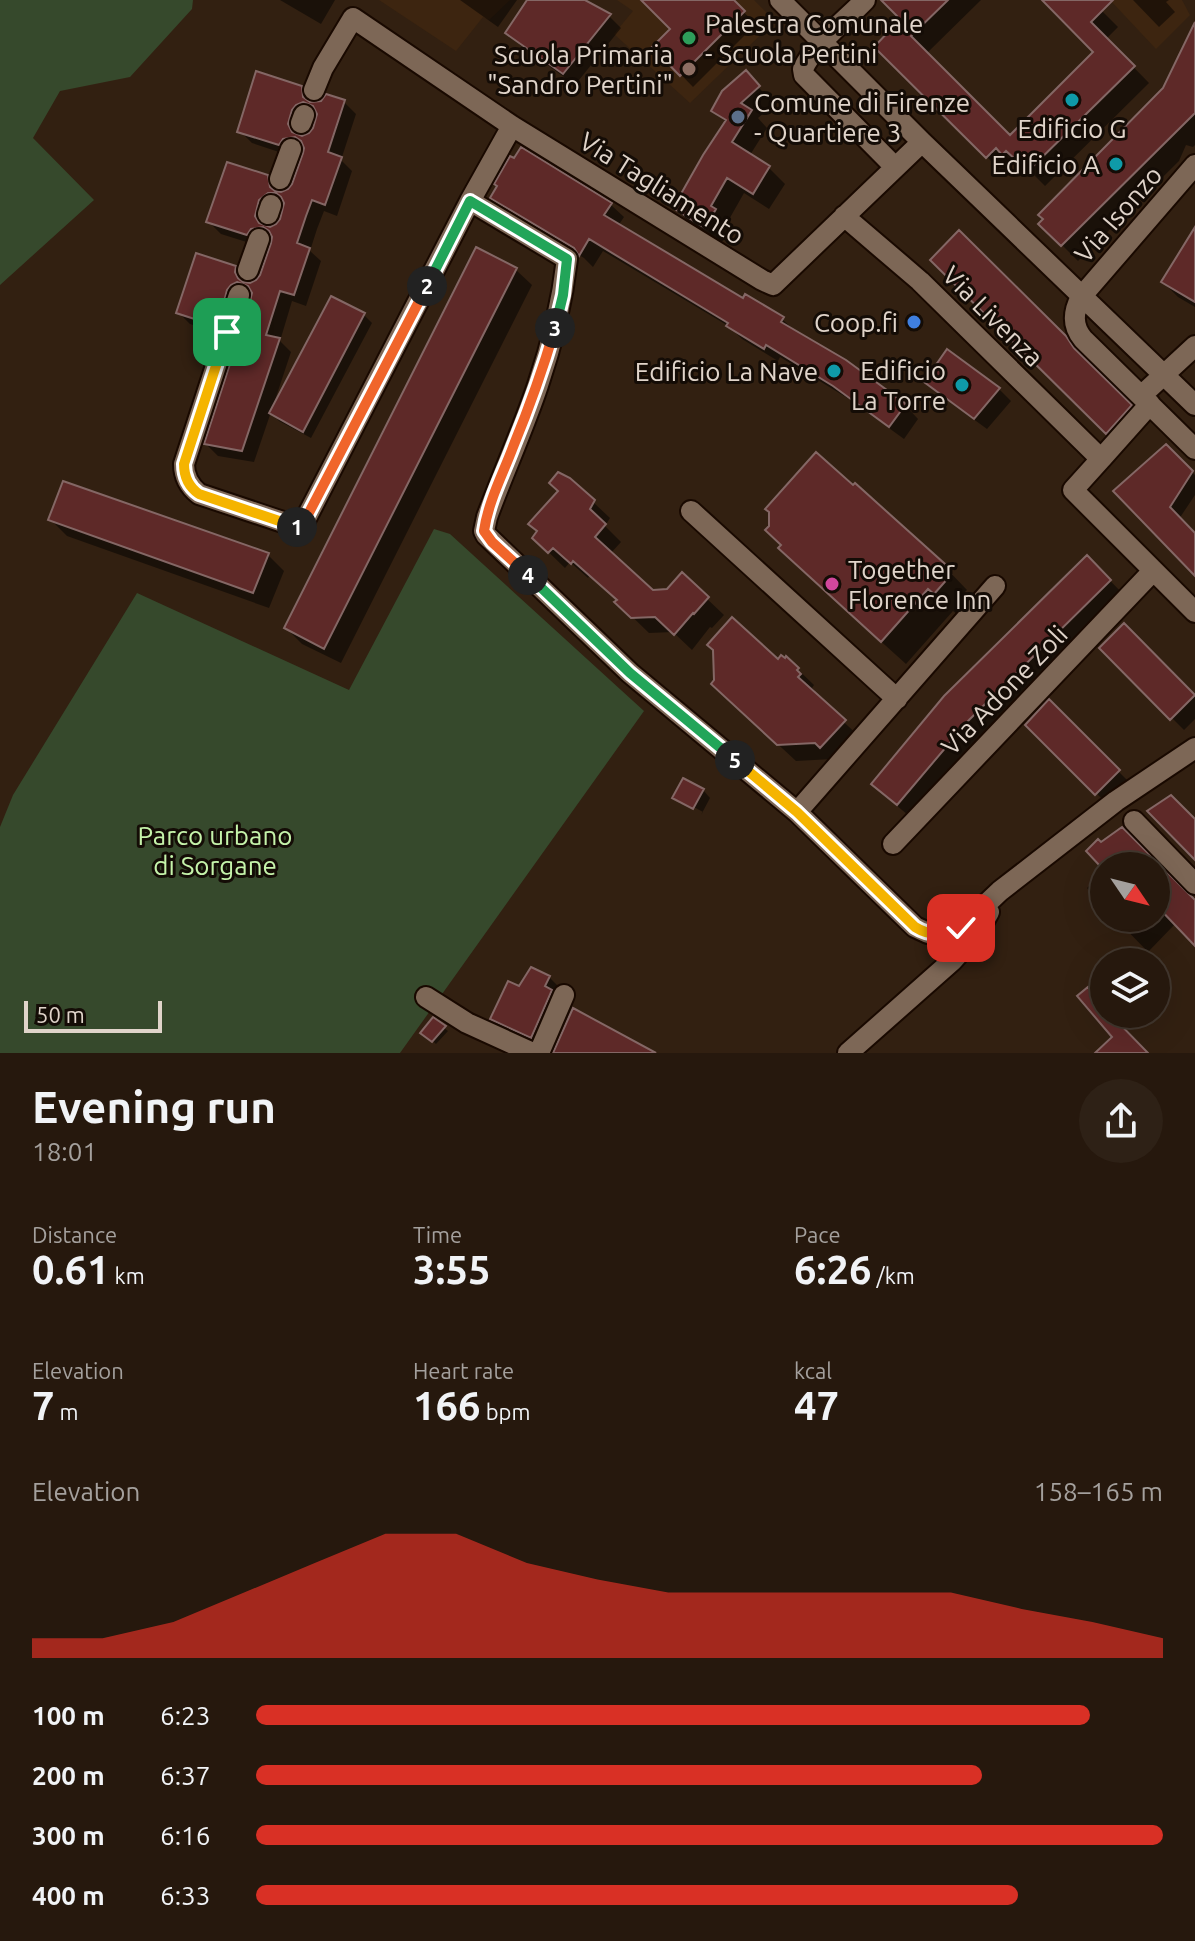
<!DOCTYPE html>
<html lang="en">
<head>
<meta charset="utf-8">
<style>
	:root { --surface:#26180d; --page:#2e2116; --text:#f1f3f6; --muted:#a4a09d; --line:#42372e; --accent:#d93025 }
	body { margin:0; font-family:Ubuntu,sans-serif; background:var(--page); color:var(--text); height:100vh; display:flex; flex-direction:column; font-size:30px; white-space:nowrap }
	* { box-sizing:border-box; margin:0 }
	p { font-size:26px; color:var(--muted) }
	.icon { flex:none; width:44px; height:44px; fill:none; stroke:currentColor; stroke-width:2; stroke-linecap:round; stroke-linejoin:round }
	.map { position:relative; height:1053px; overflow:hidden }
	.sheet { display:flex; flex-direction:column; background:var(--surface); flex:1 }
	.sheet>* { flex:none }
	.needle { width:52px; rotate:125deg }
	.buttons { position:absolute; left:1090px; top:852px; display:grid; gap:16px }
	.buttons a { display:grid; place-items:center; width:80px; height:80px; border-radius:50%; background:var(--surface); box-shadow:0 8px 32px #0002,0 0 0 2px var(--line); font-size:40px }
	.scale { position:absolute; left:24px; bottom:20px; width:138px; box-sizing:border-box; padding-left:8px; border:4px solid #e0d4ca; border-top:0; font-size:22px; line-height:28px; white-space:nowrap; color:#e0d4ca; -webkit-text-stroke:6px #140c06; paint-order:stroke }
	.pin { position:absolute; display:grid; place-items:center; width:68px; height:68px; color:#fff; margin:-34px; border-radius:16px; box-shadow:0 4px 12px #0006 }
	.km { position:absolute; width:40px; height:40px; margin:-20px; border-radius:50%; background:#222; color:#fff; font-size:22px; line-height:40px; text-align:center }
	.round { display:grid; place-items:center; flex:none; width:84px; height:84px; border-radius:42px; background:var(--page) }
	.summary { display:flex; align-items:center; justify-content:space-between; height:136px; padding:0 32px }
	h1 { font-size:44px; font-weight:600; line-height:60px }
	.metrics { display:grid; grid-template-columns:repeat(3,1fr); gap:12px; height:136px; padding:8px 32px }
	.metrics div { display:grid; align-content:center }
	.metrics b { font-size:40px; font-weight:600 }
	.metrics small { font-size:22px; font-weight:400 }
	.metrics p { font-size:22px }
	.chart { height:224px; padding:16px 32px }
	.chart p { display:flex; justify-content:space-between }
	.chart svg { width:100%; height:144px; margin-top:8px; fill:var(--accent); opacity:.7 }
	ul { padding:0 32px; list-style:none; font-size:26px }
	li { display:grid; grid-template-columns:128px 96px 1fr; align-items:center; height:60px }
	li i { height:20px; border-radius:10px; background:var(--accent) }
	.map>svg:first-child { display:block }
	.built { fill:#3d2510 }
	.green { fill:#36492c }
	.shadow { fill:#0007; fill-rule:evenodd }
	.building { fill:#5e2928; stroke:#846765; stroke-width:2; fill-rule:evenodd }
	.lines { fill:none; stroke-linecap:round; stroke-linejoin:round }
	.minor-casing { stroke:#190900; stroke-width:24 }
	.minor { stroke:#7d6756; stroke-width:20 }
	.split-1-casing { stroke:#fff; stroke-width:16 }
	.split-2-casing { stroke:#fff; stroke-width:16 }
	.split-3-casing { stroke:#fff; stroke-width:16 }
	.split-4-casing { stroke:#fff; stroke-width:16 }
	.split-5-casing { stroke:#fff; stroke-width:16 }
	.split-6-casing { stroke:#fff; stroke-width:16 }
	.split-1 { stroke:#f5b400; stroke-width:10 }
	.split-2 { stroke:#f0652b; stroke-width:10 }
	.split-3 { stroke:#22a559; stroke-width:10 }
	.split-4 { stroke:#f0652b; stroke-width:10 }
	.split-5 { stroke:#22a559; stroke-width:10 }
	.split-6 { stroke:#f5b400; stroke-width:10 }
	.leisure-dot { fill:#2e9e5b; stroke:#140c06; stroke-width:3 }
	.education-dot { fill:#8d6e63; stroke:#140c06; stroke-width:3 }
	.culture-dot { fill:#0f9aa8; stroke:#140c06; stroke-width:3 }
	.service-dot { fill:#5c6f8a; stroke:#140c06; stroke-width:3 }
	.shop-dot { fill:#3f7fe0; stroke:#140c06; stroke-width:3 }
	.hotel-dot { fill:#d1479c; stroke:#140c06; stroke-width:3 }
	.labels { text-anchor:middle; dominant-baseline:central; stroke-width:6; stroke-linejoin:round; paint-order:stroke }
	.poi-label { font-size:26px; fill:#e0d4ca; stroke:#140c06; text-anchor:end }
	.street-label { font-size:26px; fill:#e0d4ca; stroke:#140c06 }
	.park-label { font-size:26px; fill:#c5f3aa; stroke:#140c06 }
</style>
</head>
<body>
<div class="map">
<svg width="1195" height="1053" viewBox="0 0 1195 1053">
	<rect width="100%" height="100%" fill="#322011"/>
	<path class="built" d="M379 0H510L489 20 483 17 456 51Z
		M617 0H754L775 21 690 103 614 34 633 11Z
		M1110 0H1182L1190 15 1156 49Z"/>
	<path class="green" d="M0 0H193L192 9 130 77 60 91 33 138 94 200 0 285Z
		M434 529 450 534 644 711 400 1053H0V827L13 795 137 593 349 690Z"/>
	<path class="shadow" d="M280 0H335L321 24Z
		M460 0H517L498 27Z
		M530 0H581L609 16 621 28 575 85 520 45 508 33Z
		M644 0H731L756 24 693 87 654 47 673 29Z
		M893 0H981L926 54 1010 138 1096 52 1045 0H1091L1118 27 1106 39 1149 83 1045 186 1024 165 1020 170 1013 163 1003 173 877 47 895 28 899 16Z
		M1133 0H1169L1166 2 1175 12 1159 27Z
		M1195 26V145L1193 147 1186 145 1179 161 1078 261 1041 224 1164 89Z
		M745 73 774 104 758 118 767 128 750 155 769 168 785 184 769 209 744 193 727 223 730 227 722 242 691 224 675 208 727 123 714 110Z
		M301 88 313 100 314 104 344 102 356 114 341 160 352 171 337 216 324 211 317 229 310 251 321 261 306 306 292 301 280 341 291 352 274 403 276 404 364 315 372 323 311 438 279 421 271 412 254 462 218 456 206 444 241 331H236L229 337 190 324 178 312 235 268 247 280 246 284 250 285 262 276 274 238 263 240 259 246 221 234 209 222 267 177 279 189 280 195 294 185 306 148 295 150 291 156 252 143 240 131ZM316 113 319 114 318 120 310 135 300 137 304 122 308 116ZM280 204H285L282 220 272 228H267V223ZM250 293 254 294 253 300 245 316 235 318 238 303 243 296Z
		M493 198 610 204 624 217 618 226 743 301 782 319 796 332 845 361 905 405 918 419 904 439 849 399 780 357 778 361 742 339 730 327 603 251 593 267 584 258 506 211Z
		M1195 231V307L1178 297 1163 282Z
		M959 233 1082 355 1089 366 1146 423 1124 448 933 260Z
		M515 269 532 285 341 663 302 644 286 628Z
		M927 382 999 389 1011 401 987 429 939 394Z
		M1166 447 1195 475V495L1179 519 1192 533 1195 531V573L1161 540Z
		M855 486 944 566 967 590 965 592 973 600 959 616 953 611 906 664 804 572Z
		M593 502 610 518 605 526 621 542 610 554 652 592 668 590 682 575 724 615 712 628 710 627 692 650 673 632 649 633 617 602 619 601 590 575 588 578 570 562 565 568 534 538Z
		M50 519 268 555 284 571 269 608 67 536Z
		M1087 557 1126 597 914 820 890 800 873 784Z
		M1124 626 1195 697V719L1184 730 1102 648Z
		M787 659 814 685 812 688 815 691 813 694 860 737 833 759 796 761 729 699 778 662Z
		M1049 702 1131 784 1109 806 1028 724Z
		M703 790 710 798 701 815 703 812 681 800V804L674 798Z
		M1122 830 1195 903V943L1176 923 1148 952 1115 918H1156V866L1104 867 1089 851Z
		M1104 872V906L1087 888Z
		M549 977 561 989 544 1049 504 1031 492 1019 520 989Z
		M444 1028 448 1031 436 1044 423 1032Z"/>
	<path class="building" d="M527 0H585L611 14 563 74 505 33Z
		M641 0H734L745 11 680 76 652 47 670 29Z
		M881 0H948L911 36 1010 135 1093 52 1042 0H1113L1091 22 1135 66 1028 171 1006 151 1002 155 996 148 986 158 874 47 892 28 888 24 897 16Z
		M1195 22V113L1061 246 1038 224 1043 219 1038 215 1163 88Z
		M746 70 760 86 741 103 752 110 732 142 770 166 753 194 727 178 711 206 716 209 705 228 673 208 703 155 726 120 711 111 722 91Z
		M256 71 302 86 303 97 310 102 321 101 326 94 345 100 328 152 342 157 325 205 312 200 306 216 297 243 310 248 294 295 280 291 266 335 280 338 242 451 204 444 239 336V329L236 323 230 320H224L216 326 176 313 196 253 236 266 235 272 238 278 243 282 250 283 256 280 260 275 271 243 272 237 269 231 263 227 251 229 247 235 206 222 227 162 268 175 270 187 275 191 281 192 288 189 292 184 303 153 304 148 301 141 295 137 283 139 279 145 237 132ZM303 102 313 106 317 114 313 128 309 133 302 136 292 132 288 124 292 110 296 105ZM268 193H276L281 197 284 203 280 219 276 224 270 227 259 223 255 216 259 200ZM237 282 248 286 252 293 248 309 244 314 238 317 227 313 223 306 227 290 231 285Z
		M521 147 612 203 604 215 743 298 745 294 784 317 781 322 846 360 906 404 889 427 833 386 766 345 764 349 726 326 728 323 589 239 579 256 574 248 490 198 497 186 494 184 510 156 514 158Z
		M1195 227V302L1161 282Z
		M959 230 1066 336 1074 348 1132 405 1106 434 930 260Z
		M476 247 517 268 324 649 284 628Z
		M331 296 365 313 303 432 269 413Z
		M947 349 1000 388 974 419 924 382Z
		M1166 444 1193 471 1170 507 1195 533V576L1113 491Z
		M816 452 853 485 855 483 945 564 942 568 951 575 934 594 928 589 881 642 778 548 781 545 765 530 769 526V512L765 509Z
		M558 472 570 478 595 500 590 509 606 524 595 537 653 590 667 589 682 572 709 597 694 614 693 613 674 635 655 617 631 618 614 602 617 600 573 561 571 564 553 548 548 553 532 538 537 531 528 524 558 491 549 483Z
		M63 481 269 553 253 593 48 520Z
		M1087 555 1111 580 969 720 897 805 871 784 944 696Z
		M732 617 778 659 781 655 785 658 786 656 799 668 797 670 801 674 798 677 846 720 820 748 815 743 777 745 711 684 714 680 713 650 707 645Z
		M1124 623 1195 695 1170 720 1099 648Z
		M1049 699 1120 770 1095 795 1025 725Z
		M683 778 704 789 693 809 672 798Z
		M1171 795 1195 819V860L1147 811Z
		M1122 827 1195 900V946L1156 905V866H1100L1086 851 1098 839 1101 842Z
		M531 967 550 976 545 986 552 990 531 1038 490 1019 508 981 519 986Z
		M1088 987 1104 1006V1014H1110L1148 1053H1095L1112 1037 1077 996Z
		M573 1008 656 1053H553Z
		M433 1017 446 1026 432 1042 420 1033Z"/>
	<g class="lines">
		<g class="minor-casing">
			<path id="minor" d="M780 0 922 142 1195 405
				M865 0C846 20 814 44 803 69L804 75 895 167
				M314 90 323 68 353 18 512 126 762 280 773 285 922 142
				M301 123 304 115
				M1195 165 1081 297C1073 312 1072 326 1083 339L1195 449
				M280 179 291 149
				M470 201 567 259C562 302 552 344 538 385 523 430 503 473 487 517L484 531 486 535 630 673 797 812 915 927 928 933 944 934 952 933 961 928 1000 891 1116 801 1195 748
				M268 214 271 205
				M844 216 920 281 1101 459 1073 490 1195 612
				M248 270 259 239
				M236 304 239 295
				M227 332 184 464C184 477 189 486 199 494L301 528 470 201 512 126
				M1142 395 1195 346
				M1101 459 1150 404
				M691 511 897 699
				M797 812 995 586
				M1134 821 1195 884
				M893 844 1153 571
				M426 997 467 1023 533 1053
				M539 1053 564 995
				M848 1053 952 961 978 932 989 912"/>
		</g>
		<use href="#minor" class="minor"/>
	</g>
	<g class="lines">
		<g class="split-1-casing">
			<path id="split-1" d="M227 332 184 464C184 477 189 487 199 494L297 527"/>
		</g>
		<g class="split-2-casing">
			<path id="split-2" d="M297 527 301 528 427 286"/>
		</g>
		<g class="split-3-casing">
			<path id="split-3" d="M427 286 470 201 567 259 563 295 555 328"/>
		</g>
		<g class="split-4-casing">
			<path id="split-4" d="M528 575 492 542 484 531C488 502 503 474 513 447 529 408 543 369 555 328"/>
		</g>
		<g class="split-5-casing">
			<path id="split-5" d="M528 575 630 673 735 760"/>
		</g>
		<g class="split-6-casing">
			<path id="split-6" d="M735 760 797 812 915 927C929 936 946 936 961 928"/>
		</g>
		<use href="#split-1" class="split-1"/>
		<use href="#split-2" class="split-2"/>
		<use href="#split-3" class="split-3"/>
		<use href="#split-4" class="split-4"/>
		<use href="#split-5" class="split-5"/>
		<use href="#split-6" class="split-6"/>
	</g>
	<circle class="leisure-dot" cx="689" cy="38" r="8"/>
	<circle class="education-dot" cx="689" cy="69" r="8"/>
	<g class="culture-dot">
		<circle cx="1072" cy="100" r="8"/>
		<circle cx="1116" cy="164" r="8"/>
		<circle cx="834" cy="371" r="8"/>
		<circle cx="962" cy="385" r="8"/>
	</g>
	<circle class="service-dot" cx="738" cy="117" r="8"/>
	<circle class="shop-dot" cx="914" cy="322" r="8"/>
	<circle class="hotel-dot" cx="832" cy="584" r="8"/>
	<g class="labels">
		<g class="poi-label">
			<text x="705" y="23" text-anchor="start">Palestra Comunale<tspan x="705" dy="30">- Scuola Pertini</tspan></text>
			<text x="673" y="54">Scuola Primaria<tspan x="673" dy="30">"Sandro Pertini"</tspan></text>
			<text x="754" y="102" text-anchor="start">Comune di Firenze<tspan x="754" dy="30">- Quartiere 3</tspan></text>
			<text x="1072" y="128" text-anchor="middle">Edificio G</text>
			<text x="1100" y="164">Edificio A</text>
			<text x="898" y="322">Coop.fi</text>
			<text x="946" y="370">Edificio<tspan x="946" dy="30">La Torre</tspan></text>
			<text x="818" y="371">Edificio La Nave</text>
			<text x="848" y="569" text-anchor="start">Together<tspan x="848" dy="30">Florence Inn</tspan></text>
		</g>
		<g class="street-label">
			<text transform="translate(662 188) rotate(32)">Via Tagliamento</text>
			<text transform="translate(1118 214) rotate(-49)">Via Isonzo</text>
			<text transform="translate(993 316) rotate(45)">Via Livenza</text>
			<text transform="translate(1004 690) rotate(-46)">Via Adone Zoli</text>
		</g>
		<g class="park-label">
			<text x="215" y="835">Parco urbano<tspan x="215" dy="30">di Sorgane</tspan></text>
		</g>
	</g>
</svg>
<div class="buttons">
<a><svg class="needle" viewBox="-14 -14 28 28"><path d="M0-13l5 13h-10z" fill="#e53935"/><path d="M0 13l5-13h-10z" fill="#a4a09d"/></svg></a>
<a><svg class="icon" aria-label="layers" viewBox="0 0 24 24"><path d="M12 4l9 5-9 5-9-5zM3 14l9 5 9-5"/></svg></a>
</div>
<div class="scale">50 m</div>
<div class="pin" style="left:227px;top:332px;background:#1e9e55"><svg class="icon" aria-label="arrive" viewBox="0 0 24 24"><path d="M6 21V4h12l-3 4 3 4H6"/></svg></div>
<div class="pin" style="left:961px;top:928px;background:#d93025"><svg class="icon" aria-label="check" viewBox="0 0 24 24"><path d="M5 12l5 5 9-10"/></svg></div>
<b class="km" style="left:297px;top:527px">1</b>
<b class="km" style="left:427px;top:286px">2</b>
<b class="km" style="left:555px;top:328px">3</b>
<b class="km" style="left:528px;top:575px">4</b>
<b class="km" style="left:735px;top:760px">5</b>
</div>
<section class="sheet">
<div class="summary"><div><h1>Evening run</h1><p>18:01</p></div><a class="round"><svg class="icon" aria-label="share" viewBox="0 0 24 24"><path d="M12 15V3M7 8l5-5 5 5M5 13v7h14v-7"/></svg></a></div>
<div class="metrics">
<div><p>Distance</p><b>0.61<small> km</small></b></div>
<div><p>Time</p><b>3:55</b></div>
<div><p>Pace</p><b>6:26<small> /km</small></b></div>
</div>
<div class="metrics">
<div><p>Elevation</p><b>7<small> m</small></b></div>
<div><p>Heart rate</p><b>166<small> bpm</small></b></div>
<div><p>kcal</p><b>47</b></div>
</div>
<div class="chart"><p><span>Elevation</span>158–165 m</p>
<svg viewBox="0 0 160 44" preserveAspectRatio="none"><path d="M0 44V38L10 38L20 33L30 24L40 15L50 6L60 6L70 15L80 20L90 24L100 24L110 24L120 24L130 24L140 29L150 33L160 38V44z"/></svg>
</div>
<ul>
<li><b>100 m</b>6:23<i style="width:92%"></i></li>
<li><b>200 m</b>6:37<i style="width:80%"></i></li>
<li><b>300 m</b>6:16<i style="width:100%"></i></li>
<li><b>400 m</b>6:33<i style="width:84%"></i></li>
</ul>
</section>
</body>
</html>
